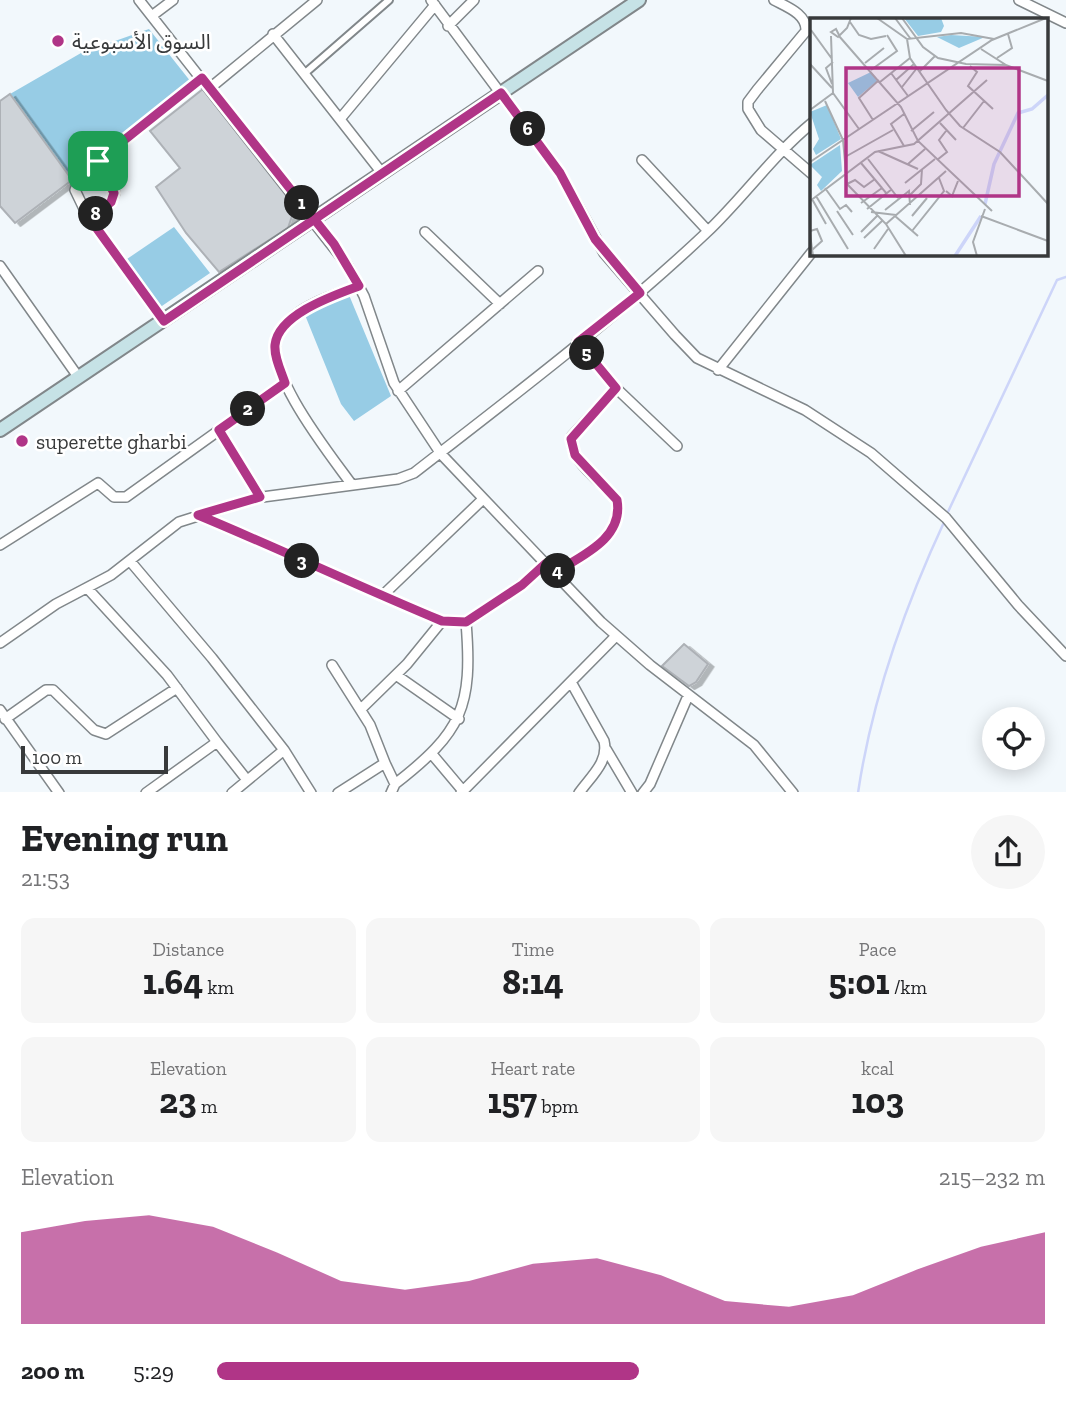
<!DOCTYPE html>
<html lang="en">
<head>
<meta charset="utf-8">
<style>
	:root { --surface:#fff; --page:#f6f6f6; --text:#202124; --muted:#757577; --accent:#b03587 }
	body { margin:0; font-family:"Zilla Slab","Noto Sans Arabic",serif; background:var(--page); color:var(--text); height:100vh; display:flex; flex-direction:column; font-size:26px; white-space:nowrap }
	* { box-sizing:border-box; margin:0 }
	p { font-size:23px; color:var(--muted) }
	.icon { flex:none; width:38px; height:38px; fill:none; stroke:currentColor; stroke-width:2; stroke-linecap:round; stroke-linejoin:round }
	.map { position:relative; height:792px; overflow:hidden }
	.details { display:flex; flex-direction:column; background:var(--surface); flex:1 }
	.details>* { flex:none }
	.controls { position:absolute; left:982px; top:707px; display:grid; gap:14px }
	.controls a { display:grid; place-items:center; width:63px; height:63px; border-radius:50%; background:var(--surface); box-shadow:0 4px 18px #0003; font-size:35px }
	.scale { position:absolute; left:21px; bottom:18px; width:147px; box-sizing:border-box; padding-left:7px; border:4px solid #383a3b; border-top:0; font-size:19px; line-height:24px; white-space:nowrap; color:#383a3b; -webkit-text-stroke:5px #fff; paint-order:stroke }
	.pin { position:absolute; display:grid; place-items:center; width:60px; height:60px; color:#fff; margin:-30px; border-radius:14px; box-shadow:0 4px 10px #0006 }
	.km { position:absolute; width:35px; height:35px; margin:-18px; border-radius:50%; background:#222; color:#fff; font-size:19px; line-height:35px; text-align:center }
	.round { display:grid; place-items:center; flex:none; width:74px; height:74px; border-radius:37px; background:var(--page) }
	.headline { display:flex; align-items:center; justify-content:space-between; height:119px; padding:0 21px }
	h1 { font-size:38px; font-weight:700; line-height:52px }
	.figures { display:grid; grid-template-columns:repeat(3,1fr); gap:10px; height:119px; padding:7px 21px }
	.figures div { display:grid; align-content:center; border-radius:14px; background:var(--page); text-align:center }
	.figures b { font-size:35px; font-weight:700 }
	.figures small { font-size:19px; font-weight:400 }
	.figures p { font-size:19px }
	.chart { height:196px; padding:14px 21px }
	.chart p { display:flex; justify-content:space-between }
	.chart svg { width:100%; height:126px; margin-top:7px; fill:var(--accent); opacity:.7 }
	ul { padding:0 21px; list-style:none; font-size:23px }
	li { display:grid; grid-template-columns:112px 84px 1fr; align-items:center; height:52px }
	li i { height:18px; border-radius:9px; background:var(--accent) }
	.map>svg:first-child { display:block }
	.green { fill:#97cce5 }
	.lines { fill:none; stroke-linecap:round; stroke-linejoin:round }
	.stream { stroke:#cdd5f9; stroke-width:2.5 }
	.building { fill:#ced3d8; stroke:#adb1b6; stroke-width:2; filter:url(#shadow) }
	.pedestrian-casing { stroke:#81878a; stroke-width:10 }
	.minor-casing { stroke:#81878a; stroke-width:12 }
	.secondary-casing { stroke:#81878a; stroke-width:16 }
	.pedestrian { stroke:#fff; stroke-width:6 }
	.minor { stroke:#fff; stroke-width:9 }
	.secondary { stroke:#c6e2e6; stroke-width:12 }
	.route-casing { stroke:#fff; stroke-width:14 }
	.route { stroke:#b03587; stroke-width:9 }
	.poi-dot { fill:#b03587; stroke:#fff; stroke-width:2.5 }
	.labels { text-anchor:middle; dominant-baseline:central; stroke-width:5; stroke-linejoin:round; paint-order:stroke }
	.poi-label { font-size:21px; fill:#383a3b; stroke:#fff; text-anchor:start }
	.inset-river { fill:none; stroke:#cdd5f9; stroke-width:3.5 }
	.inset-road { fill:none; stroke:#a8acaf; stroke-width:2 }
	.view { fill:#b03587; fill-opacity:0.15; stroke:#b03587; stroke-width:3.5 }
	.inset-edge { fill:none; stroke:#383a3b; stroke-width:3.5 }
</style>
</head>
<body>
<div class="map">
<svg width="1066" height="793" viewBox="0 0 1066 793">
	<defs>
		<filter id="shadow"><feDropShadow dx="5.5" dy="3" stdDeviation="0" flood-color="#0004"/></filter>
	</defs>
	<rect width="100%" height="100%" fill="#f2f8fc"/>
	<path class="green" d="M149 29 191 82 72 180 10 94 81 53Z
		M174 227 210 273 159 308 127 259Z
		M349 295 391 396 354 421 341 404 305 315 329 301Z"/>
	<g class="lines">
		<path class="stream" d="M947 514 1057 280 1066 277
			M858 793C872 698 905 606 945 520"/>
	</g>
	<path class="building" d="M203 89 296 204 288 228 219 272 186 233 156 187 180 168 150 131Z
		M10 94 72 180 15 223 0 206V101Z
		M684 644 708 664 696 682 689 686 662 666Z"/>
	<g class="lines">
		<g class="pedestrian-casing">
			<path id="pedestrian" d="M304 74 389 0"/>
		</g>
		<g class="minor-casing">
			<path id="minor" d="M139 0 348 266 364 296 394 383 441 454 601 622 650 665 754 745 793 793
				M431 0 560 173 604 253 675 335 697 358 805 410 871 453 946 518 1018 605 1066 656
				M774 0C787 7 807 14 806 31L757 90 748 102V109L761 130 812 174
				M1019 0 1066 23
				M153 15 173 0
				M448 26 474 0
				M273 34 382 173
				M210 88 317 0
				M340 119 435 5
				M642 160 708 231
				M90 219 111 202 115 193 98 161
				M425 232 500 304
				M0 266 79 378
				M164 321 87 215 75 190 80 178 89 169 202 78
				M577 342 616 388 677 446
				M718 370 812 252
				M398 391 538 271
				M219 430 260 497
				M352 485C332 457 261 369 278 335 292 307 333 295 359 286
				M198 515C280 549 360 587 442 621
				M0 545 98 483 114 497H126L285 383
				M130 561 212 658 284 750 311 793
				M554 573C581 556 624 539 617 500 603 482 567 460 572 436L616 388
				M88 589 167 675 217 742
				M382 596 482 500
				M0 643 56 604 111 575 179 522 255 498 398 479 414 473C513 396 615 319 706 233 743 198 772 156 812 123
				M332 665 370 725 385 763
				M396 675 459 719
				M571 682 604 741C609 762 591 776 579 793
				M361 709 407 664 442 621 466 622 521 585 545 564
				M0 710 59 793
				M5 719 46 690H53L94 730 106 734 177 688
				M606 749 632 793
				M431 753 463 791
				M395 784C462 732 473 707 466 622
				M146 793 217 742 247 780
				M232 793 284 750
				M338 793 385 763 395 784 391 793
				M461 793 616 636
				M643 793 650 784 688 696"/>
		</g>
		<g class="secondary-casing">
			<path id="secondary" d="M0 430 639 0"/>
		</g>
		<use href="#pedestrian" class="pedestrian"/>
		<use href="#minor" class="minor"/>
		<use href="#secondary" class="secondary"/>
	</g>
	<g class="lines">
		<g class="route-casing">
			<path id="route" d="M98 161 202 78 334 244 359 286C335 295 278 314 275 345 274 357 281 371 285 383L219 430 260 497 198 515C280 549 360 587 442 621L466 622 522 585 545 564 554 573C581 556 624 539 617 500L575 455 571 439 616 388 578 342 640 293 595 239 560 173 501 93 164 321 90 219 111 202 114 193 98 161"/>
		</g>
		<use href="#route" class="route"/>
	</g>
	<g class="poi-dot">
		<circle cx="58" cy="41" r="7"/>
		<circle cx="22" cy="441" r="7"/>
	</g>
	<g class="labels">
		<g class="poi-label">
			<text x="72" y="41">السوق اﻷسبوعية</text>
			<text x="36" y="441">superette gharbi</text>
		</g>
	</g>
	<g transform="translate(810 18)">
		<rect width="238" height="238" fill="#f2f8fc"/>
		<path d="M94 0H131L134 8 131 14 108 18ZM127 19 141 17 175 19 149 30ZM61 54 67 63 48 79 38 65ZM17 87 31 121 6 137 3 131 9 121 0 94ZM30 127 32 153 11 173 7 167 12 159 0 147Z" fill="#97cce5"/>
		<path class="inset-river" d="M175 186 184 146 208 95 222 91 238 77M145 238 171 198"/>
		<path class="inset-road" d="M67 0 97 21 151 15 184 21M85 0 100 20M92 0 113 29 128 40 156 46 196 47 238 63M40 4 49 17 61 21 76 18M1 12 22 41M29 17 26 11 21 14 28 19 37 10 41 0M29 18 91 89 108 123 182 193M97 21 100 40 136 92 150 108 190 134 238 186M171 31 196 47M187 40 202 30 198 16M55 45 74 30M0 46 22 70M160 48 167 54 158 68 183 91M61 52 87 33 77 17M109 54 125 38M81 55 98 78M86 62 104 46M70 64 100 40M22 66 16 50 23 44M92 69 107 50M23 75 49 111M15 83 33 122 37 166 76 206 96 238M0 92 23 75 21 18M63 102 49 80 69 62M130 105 146 122M153 110 174 83M101 113 124 94M94 128 81 106 94 96M68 133 108 151M35 139 83 112M58 141 88 180M127 142 137 134 129 122 136 113M0 144 182 22 236 0M51 145 72 170M98 146 115 131M95 165 125 141M37 166 45 162 54 169 65 161M15 170 30 191 36 187 42 194M136 173 142 178 148 163M100 177 111 166 112 151M6 178 38 231M2 181 16 206M0 183 65 134 104 126 177 62M51 185 72 170 77 176M57 191 82 171M75 192 99 173 100 187M27 193 43 217M61 194 86 197M85 198 108 218M102 198 117 180M171 198 238 223M76 206 136 153M0 213 7 211 12 223 2 232M102 213 134 173 129 160M51 214 67 198M0 216 3 238M54 220 72 203M64 231 78 211M167 238 163 224 175 191"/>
		<path class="view" d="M36 50H209V178H36Z"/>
		<rect width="238" height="238" class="inset-edge"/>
	</g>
</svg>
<div class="controls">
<a><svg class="icon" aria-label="locate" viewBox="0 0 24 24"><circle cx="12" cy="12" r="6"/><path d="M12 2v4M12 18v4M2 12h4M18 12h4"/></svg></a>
</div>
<div class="scale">100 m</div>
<div class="pin" style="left:98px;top:161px;background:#1e9e55"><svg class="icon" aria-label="arrive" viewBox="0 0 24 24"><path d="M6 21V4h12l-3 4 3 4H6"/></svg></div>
<b class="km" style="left:302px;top:203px">1</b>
<b class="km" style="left:248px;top:409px">2</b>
<b class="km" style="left:302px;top:561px">3</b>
<b class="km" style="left:558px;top:571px">4</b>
<b class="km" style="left:587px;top:353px">5</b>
<b class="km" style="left:528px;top:129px">6</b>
<b class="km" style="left:96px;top:214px">8</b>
</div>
<section class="details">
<div class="headline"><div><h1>Evening run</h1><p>21:53</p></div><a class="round"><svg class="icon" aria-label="share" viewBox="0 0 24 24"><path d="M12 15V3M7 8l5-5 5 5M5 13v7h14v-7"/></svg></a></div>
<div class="figures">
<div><p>Distance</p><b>1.64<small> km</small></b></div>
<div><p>Time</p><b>8:14</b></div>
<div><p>Pace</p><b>5:01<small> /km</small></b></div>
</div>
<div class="figures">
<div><p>Elevation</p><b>23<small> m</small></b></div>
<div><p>Heart rate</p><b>157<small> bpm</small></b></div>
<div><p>kcal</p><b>103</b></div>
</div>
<div class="chart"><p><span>Elevation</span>215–232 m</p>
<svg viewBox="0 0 160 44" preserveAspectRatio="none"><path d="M0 44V12L10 8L20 6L30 10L40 19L50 29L60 32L70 29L80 23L90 21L100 27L110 36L120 38L130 34L140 25L150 17L160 12V44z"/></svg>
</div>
<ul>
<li><b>200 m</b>5:29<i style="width:51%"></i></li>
</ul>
</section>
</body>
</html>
